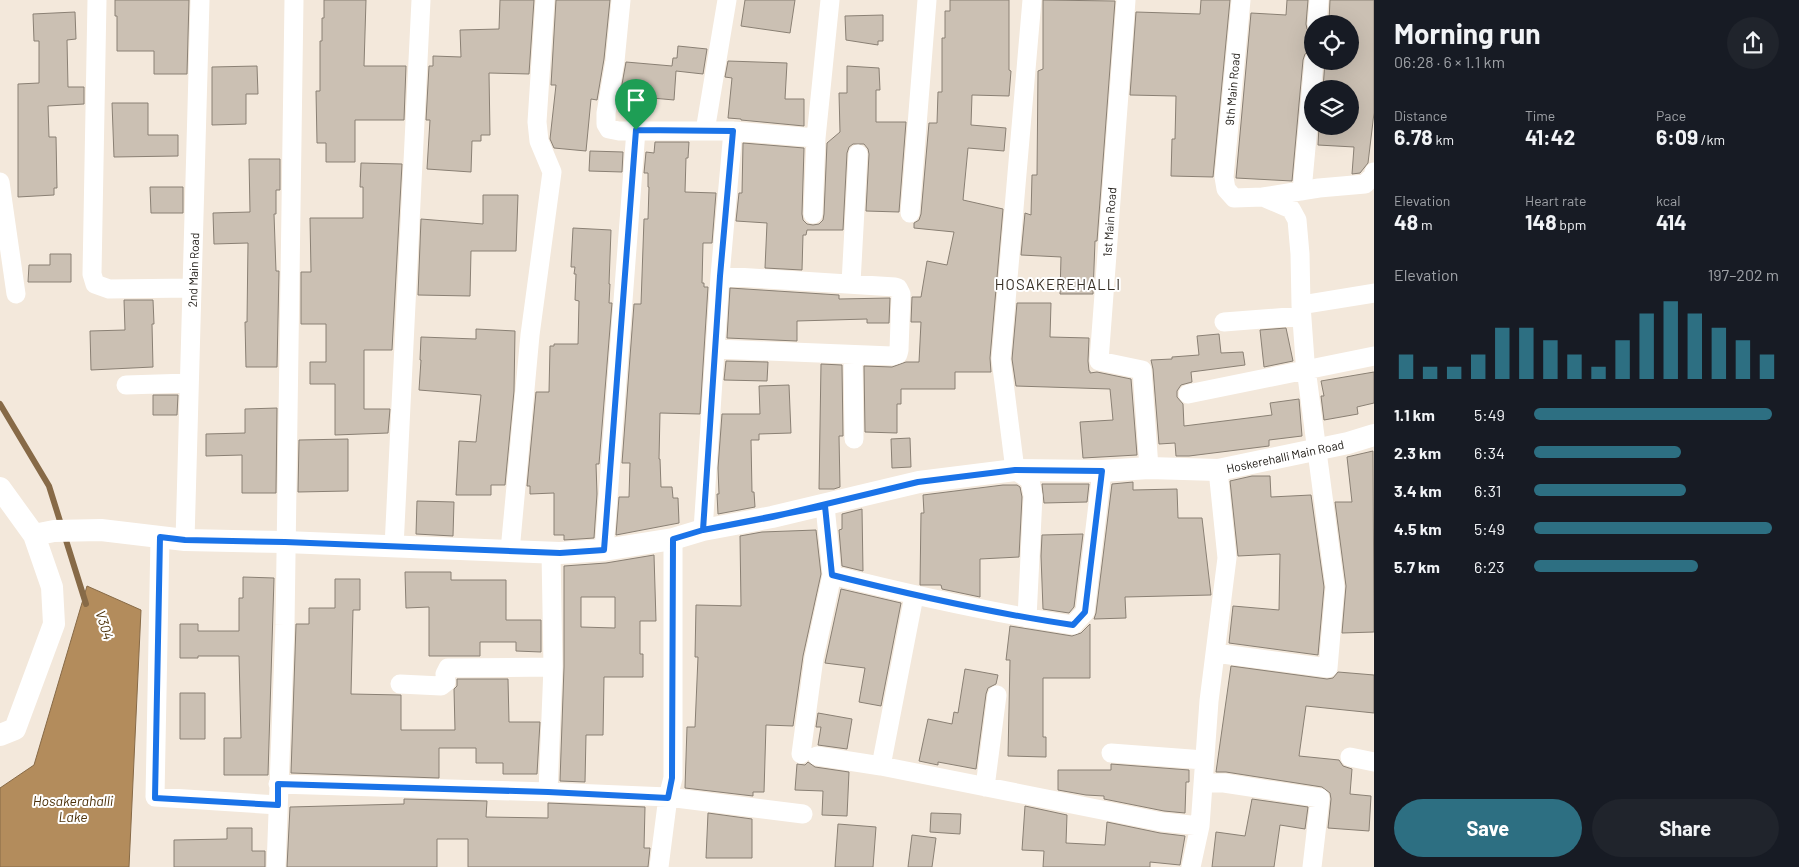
<!DOCTYPE html>
<html lang="en">
<head>
<meta charset="utf-8">
<style>
	:root { --surface:#171b24; --page:#20242c; --text:#f1f3f6; --muted:#9ea1a6; --accent:#2d6f82 }
	body { margin:0; font-family:Barlow,sans-serif; background:var(--page); color:var(--text); height:100vh; display:flex; flex-direction:column; font-size:19px; white-space:nowrap }
	* { box-sizing:border-box; margin:0 }
	p { font-size:16px; color:var(--muted) }
	.icon { flex:none; width:28px; height:28px; fill:none; stroke:currentColor; stroke-width:2; stroke-linecap:round; stroke-linejoin:round }
	.map { position:relative; flex:1; overflow:hidden }
	.details { display:flex; flex-direction:column; background:var(--surface); width:425px }
	.details>* { flex:none }
	.fabs { position:absolute; left:1304px; top:15px; display:grid; gap:10px }
	.fabs a { display:grid; place-items:center; width:55px; height:55px; border-radius:50%; background:var(--surface); box-shadow:0 5px 20px #0002; font-size:25px }
	.pin { position:absolute; display:grid; place-items:center; width:42px; height:42px; color:#fff; margin:-51px -21px; border-radius:50% 50% 50% 0; rotate:-45deg; box-shadow:0 0 5px #0007 }
	.pin .icon { rotate:45deg }
	.round { display:grid; place-items:center; flex:none; width:52px; height:52px; border-radius:26px; background:var(--page) }
	.headline { display:flex; align-items:center; justify-content:space-between; height:85px; padding:0 20px }
	h1 { font-size:28px; font-weight:700; line-height:38px }
	.stats { display:grid; grid-template-columns:repeat(3,1fr); gap:8px; height:85px; padding:5px 20px }
	.stats div { display:grid; align-content:center }
	.stats b { font-size:21px; font-weight:700 }
	.stats small { font-size:14px; font-weight:400 }
	.stats p { font-size:14px }
	.chart { height:140px; padding:10px 20px }
	.chart p { display:flex; justify-content:space-between }
	.chart svg { width:100%; height:90px; margin-top:5px; stroke:var(--accent); stroke-width:6 }
	.action { display:flex; gap:10px; margin-top:auto; padding:10px 20px }
	.action a { flex:1; height:58px; border-radius:30px; background:var(--accent); color:#fff; font-size:20px; font-weight:700; line-height:58px; text-align:center }
	.action a+a { background:var(--page); color:var(--text) }
	ul { padding:0 20px; list-style:none; font-size:16px }
	li { display:grid; grid-template-columns:80px 60px 1fr; align-items:center; height:38px }
	li i { height:12px; border-radius:6px; background:var(--accent) }
	main { display:flex; flex:1; min-height:0 }
	.map>svg:first-child { display:block }
	.water { fill:#b38c5c; stroke:#876a47 }
	.lines { fill:none; stroke-linecap:round; stroke-linejoin:round }
	.stream { stroke:#876a47; stroke-width:6 }
	.building { fill:#cbc0b3; stroke:#8a8074; fill-rule:evenodd }
	.minor { stroke:#fff; stroke-width:19 }
	.tertiary { stroke:#fff; stroke-width:22 }
	.route-casing { stroke:#fff; stroke-width:10 }
	.route { stroke:#1a73e8; stroke-width:6 }
	.labels { text-anchor:middle; dominant-baseline:central; stroke-width:4; stroke-linejoin:round; paint-order:stroke }
	.street-label { font-size:12px; fill:#1f1b16; stroke:#fff }
	.water-label { font-size:14px; font-style:italic; fill:#4d3109; stroke:#fff }
	.quarter-label { font-size:15px; letter-spacing:1px; fill:#352d23; stroke:#fff }
</style>
</head>
<body>
<main>
<div class="map">
<svg width="1374" height="867" viewBox="0 0 1374 867">
	<rect width="100%" height="100%" fill="#f3e8db"/>
	<path class="water" d="M87 586 141 610 129 867H0V788L34 765Z"/>
	<g class="lines">
		<path class="stream" d="M0 404 49 486 86 604"/>
	</g>
	<path class="building" d="M115 0H189L187 74H154V51H117V16H115Z
		M324 0H366L364 66H406L404 120H355V162H326V143H317L316 91H320V41H322V18H324Z
		M500 0H534L529 74 489 73 490 135H481V141H472L471 172 427 169 430 120H426L429 66H433V56L461 57 460 30 499 29Z
		M556 0H610L604 59 597 100 591 99 586 151 554 148 550 139 556 85H551Z
		M745 0H795L790 33 741 26Z
		M950 0H1009V70L1011 71 1009 96 972 95 971 125 1006 128 1004 151 968 148 963 200 1003 209 990 358 991 372H955V389H901V404H897V433L865 432 864 366 892 367 906 362H919L921 322H911L912 297H921L927 261 947 265 954 232 914 228V223L919 220 921 214 929 123H937L938 92H942V38H945V11H950Z
		M1043 0 1115 1 1097 241H1095L1093 294H1060L1061 257 1021 255 1025 213 1031 215 1032 175H1037L1038 71 1043 69Z
		M1201 0H1230L1213 177 1171 176 1172 139H1175L1176 96 1130 95 1136 12 1200 14Z
		M1287 0H1308L1306 24 1307 29 1312 34V50L1305 54 1303 60 1292 181 1236 178 1251 13 1286 15Z
		M1330 0H1374V113L1368 163 1360 173 1352 174 1354 147 1318 145 1319 126H1350V89H1323L1325 61H1350V22L1329 21Z
		M75 12 76 39 67 40 68 87H84V104L48 106 49 137H56L57 188H54V195L18 197V84L39 83V41H34L33 14Z
		M883 15V41H878V45L846 40 845 16Z
		M678 46 707 49 703 74 676 71 674 100 652 98 651 104 619 101 626 62 672 66 673 58H677Z
		M728 61 787 63 785 99H804V126L741 120V119L728 118 732 78 725 77Z
		M257 66 258 94H246V124L212 125V67Z
		M847 66 879 68 880 90H876V122H906L899 212 866 211 869 154 868 149 864 144H853L849 147 847 153 843 230H807L806 235H803L802 270 765 268 767 223 736 221 739 193H742L743 143 804 148 802 214 803 220 807 224 813 225 819 224 823 220 824 214 827 143 840 132 839 93H847Z
		M112 103H148V135H178V156L114 157Z
		M655 142H689L688 158H686L685 192 716 193 712 243H703L702 283H704V287H708L700 414 660 413 659 459H660L661 487H672L673 498H678L679 523 616 535 619 497H629L630 463H622L634 304H641L644 219H648L649 187H648V173H644L646 152 654 153Z
		M590 151 623 152 622 172 589 171Z
		M249 159H280V190H276V214H274L276 271H279L277 367H246L245 322H247L248 243 214 244 213 213 250 212Z
		M361 163 402 164 392 350H364V409H390L388 433 335 435V384H310V362H326V324H301V272H311L310 218H363V187H360Z
		M150 187H183V213H151Z
		M483 195H518L516 251H471L470 296 418 295 421 219 483 224Z
		M573 228 611 230 609 284H610L609 303H612L599 464H596L597 494 594 538 564 540V535H554V493L530 494V486H527L536 392H549L550 346H554V344H578L579 301 575 300 576 274H574L575 267H571Z
		M50 254H71V282H28L29 265H50Z
		M730 288 839 295V299L890 298 889 323H867V319L797 321V341L727 338Z
		M124 300H153L154 324H152L153 367 91 370 90 331 125 330Z
		M1017 303H1051L1050 337 1089 338 1088 361 1089 371H1090V373L1097 372 1131 379 1137 455 1083 458 1080 422 1113 420 1110 389 1016 386 1012 359Z
		M1286 328 1293 361 1264 367 1260 330Z
		M476 329 515 331 514 391 505 485H491V495H456L459 441 476 442 481 395 419 390 421 360H420L421 337 476 339Z
		M1219 334 1221 353 1243 352 1245 365 1191 372 1192 382 1181 385 1177 391V397L1183 404 1184 426 1272 415 1270 403 1299 399 1302 436 1269 440V446L1189 456H1176L1175 443 1159 444 1153 369 1151 360 1172 359V357L1199 355 1197 336Z
		M726 361 768 362 767 381 724 380Z
		M821 364 842 365 843 436H839L840 487 834 489H819Z
		M1374 372V403L1357 407 1358 414 1324 420 1321 396H1324L1321 381Z
		M789 385 791 433 759 434V440H751L752 492H754L755 507 718 514 717 494H719L718 468 722 414H760L759 386Z
		M153 395H178L177 415H153Z
		M277 408 276 493H242V455L206 456V434L245 433V409Z
		M910 438 911 467 892 468 891 439Z
		M348 439V491L298 492 299 440Z
		M1373 451 1374 632 1342 633 1346 586 1335 502H1352L1347 457Z
		M1252 476H1270L1271 497 1311 495 1324 587 1318 655 1229 643 1233 606 1279 610 1280 554 1238 556 1230 481Z
		M1133 482V490L1177 489 1178 518H1202L1211 595 1125 597 1126 618 1094 619 1096 613 1112 484Z
		M1042 484H1089L1087 502 1044 503Z
		M1003 485H1017L1020 487 1022 497 1019 557 980 559V597L942 589 941 585H920L921 513H924L923 495Z
		M417 501 454 502 453 536 416 534Z
		M862 509 863 571 842 566 839 530 842 529V514Z
		M816 530 821 574 803 656 793 726 766 725 764 792H753V796L685 788 687 727H695L698 657H695L696 605 741 606 740 536 762 532Z
		M1083 534 1074 607 1069 613 1043 609 1041 556 1042 535Z
		M654 555 656 621H640V654H643V677H604L603 735H586L585 782 560 781 564 667V566L606 563ZM581 597H615V628L581 627Z
		M405 572H451V580H506V620H541V652L516 651V642H480V656H429V607L406 608Z
		M243 577 274 578 268 775H224V738H241L239 656H198V658H180V624H198V631H239V598H243Z
		M335 579H360V610H353L351 694 401 695V730H455L454 689 457 686V679H508L509 722H540L537 774H503V763H476V748H439V778L291 773 296 624H309V608H335Z
		M841 589 901 603 881 706 859 702 865 668 825 663Z
		M1090 624V678H1043V737H1046V757L1008 756 1010 660H1006L1010 626 1072 636 1081 633Z
		M1231 666 1327 679 1333 678 1338 672 1374 675V713L1306 706 1299 756 1339 760 1343 766 1352 769 1350 794 1371 796 1369 831 1328 828 1331 799 1330 793 1322 787 1226 772H1216Z
		M965 669 998 675 996 684 988 688 986 694 976 769 938 762V765L919 761 928 719 952 724 954 712 958 713Z
		M180 693H205V739H180Z
		M818 713 852 719 847 749 818 745 821 727H816Z
		M808 762 815 767 849 772 847 816 822 815 823 791 795 790 797 764 805 765Z
		M1111 764 1189 770V782H1186L1185 813 1164 811 1104 799V796L1086 795 1058 790V770H1111Z
		M404 799 487 801 486 817 548 818V803L645 807 644 848H650L648 867H468V839H437V867H287L290 807 404 804Z
		M1252 799 1308 807 1305 829 1280 825 1274 867H1212L1216 832 1245 836Z
		M1025 806 1067 815 1066 843 1105 845 1107 822 1160 833 1185 836 1180 865 1150 862V867H1043L1044 851 1022 850Z
		M708 813 752 819V858H706Z
		M931 813 961 814 960 834 930 832Z
		M838 824 876 827 873 867H835Z
		M227 828H252V851H265V867H174V840L227 839Z
		M912 835 936 838 932 867H908Z"/>
	<g class="lines">
		<path class="minor" d="M97 0 92 274 95 284 109 289 192 288
			M621 0 615 61 606 113V124L609 129 619 131H733L816 138
			M1126 0 1099 361 1142 370 1149 468
			M1317 24 1319 0
			M705 131 727 0
			M0 182 16 294
			M1302 191 1314 61
			M1263 197 1319 188 1365 184 1373 176 1374 172
			M910 213 927 0
			M813 214 816 138 830 0
			M851 283 858 154
			M1301 305 1374 293
			M1224 322 1301 316
			M716 349 892 356 898 354 899 350 901 294 898 288 895 287 720 276
			M853 355 854 439
			M126 385 189 383
			M1188 394 1374 356
			M703 530 720 276 733 131
			M160 537 155 797 278 805
			M185 540 200 0
			M394 547 421 0
			M604 550 636 130
			M510 551 530 335 552 172 539 141 537 122 545 0
			M832 575C912 595 991 613 1073 625L1085 612 1102 471
			M1027 618 1033 496 1030 480 1015 470 1001 359 1032 0
			M1215 653 1328 668 1335 587 1305 361 1301 305 1300 254 1297 220 1291 209 1263 197 1234 198 1226 189 1224 177 1241 0
			M400 684 441 686 446 682 445 674 448 668 553 667
			M1111 753 1204 760
			M801 754 814 658 832 575 825 506
			M817 756 881 766 1162 822 1200 826
			M1350 757 1374 762
			M881 766 914 596
			M1203 783H1224L1320 798 1312 867
			M278 784 548 792 668 797 803 814
			M985 787 997 695
			M548 792 553 667 551 552
			M276 867 285 625 294 0
			M659 867 668 797 673 778V539
			M1191 867 1200 826 1209 701 1227 558 1218 470"/>
		<path class="tertiary" d="M0 488 34 535 52 587 54 624 15 729 0 735
			M34 535 54 531 101 530 185 540 285 542 560 553 604 550 673 539 703 530 772 517 919 482 1015 470 1102 471 1149 468 1218 470 1348 443 1374 435"/>
	</g>
	<g class="lines">
		<g class="route-casing">
			<path id="route" d="M636 130 604 550 560 553 285 542 185 540 160 537 155 798 278 805V784L548 792 668 798 672 778 673 539 703 530 772 517 918 482 1015 470 1102 471 1085 612 1073 625C991 613 912 595 832 575L825 506 703 530 720 276 733 131 636 130"/>
		</g>
		<use href="#route" class="route"/>
	</g>
	<g class="labels">
		<g class="street-label">
			<text transform="translate(1232 89) rotate(-85)">9th Main Road</text>
			<text transform="translate(1109 222) rotate(-86)">1st Main Road</text>
			<text transform="translate(193 270) rotate(-88)">2nd Main Road</text>
			<text transform="translate(1285 456) rotate(-12)">Hoskerehalli Main Road</text>
		</g>
		<g class="water-label">
			<text transform="translate(105 625) rotate(73)">V304</text>
			<text x="73" y="800">Hosakerahalli<tspan x="73" dy="16">Lake</tspan></text>
		</g>
		<g class="quarter-label">
			<text x="1058" y="284">HOSAKEREHALLI</text>
		</g>
	</g>
</svg>
<div class="fabs">
<a><svg class="icon" aria-label="locate" viewBox="0 0 24 24"><circle cx="12" cy="12" r="6"/><path d="M12 2v4M12 18v4M2 12h4M18 12h4"/></svg></a>
<a><svg class="icon" aria-label="layers" viewBox="0 0 24 24"><path d="M12 4l9 5-9 5-9-5zM3 14l9 5 9-5"/></svg></a>
</div>
<div class="pin" style="left:636px;top:130px;background:#1e9e55"><svg class="icon" aria-label="arrive" viewBox="0 0 24 24"><path d="M6 21V4h12l-3 4 3 4H6"/></svg></div>
</div>
<section class="details">
<div class="headline"><div><h1>Morning run</h1><p>06:28 · 6 × 1.1 km</p></div><a class="round"><svg class="icon" aria-label="share" viewBox="0 0 24 24"><path d="M12 15V3M7 8l5-5 5 5M5 13v7h14v-7"/></svg></a></div>
<div class="stats">
<div><p>Distance</p><b>6.78<small> km</small></b></div>
<div><p>Time</p><b>41:42</b></div>
<div><p>Pace</p><b>6:09<small> /km</small></b></div>
</div>
<div class="stats">
<div><p>Elevation</p><b>48<small> m</small></b></div>
<div><p>Heart rate</p><b>148<small> bpm</small></b></div>
<div><p>kcal</p><b>414</b></div>
</div>
<div class="chart"><p><span>Elevation</span>197–202 m</p>
<svg viewBox="0 0 160 44" preserveAspectRatio="none"><path d="M5 44V32M15 44V38M25 44V38M35 44V32M45 44V19M55 44V19M65 44V25M75 44V32M85 44V38M95 44V25M105 44V12M115 44V6M125 44V12M135 44V19M145 44V25M155 44V32"/></svg>
</div>
<ul>
<li><b>1.1 km</b>5:49<i style="width:97%"></i></li>
<li><b>2.3 km</b>6:34<i style="width:60%"></i></li>
<li><b>3.4 km</b>6:31<i style="width:62%"></i></li>
<li><b>4.5 km</b>5:49<i style="width:97%"></i></li>
<li><b>5.7 km</b>6:23<i style="width:67%"></i></li>
</ul>
<div class="action"><a>Save</a><a>Share</a></div>
</section>
</main>
</body>
</html>
